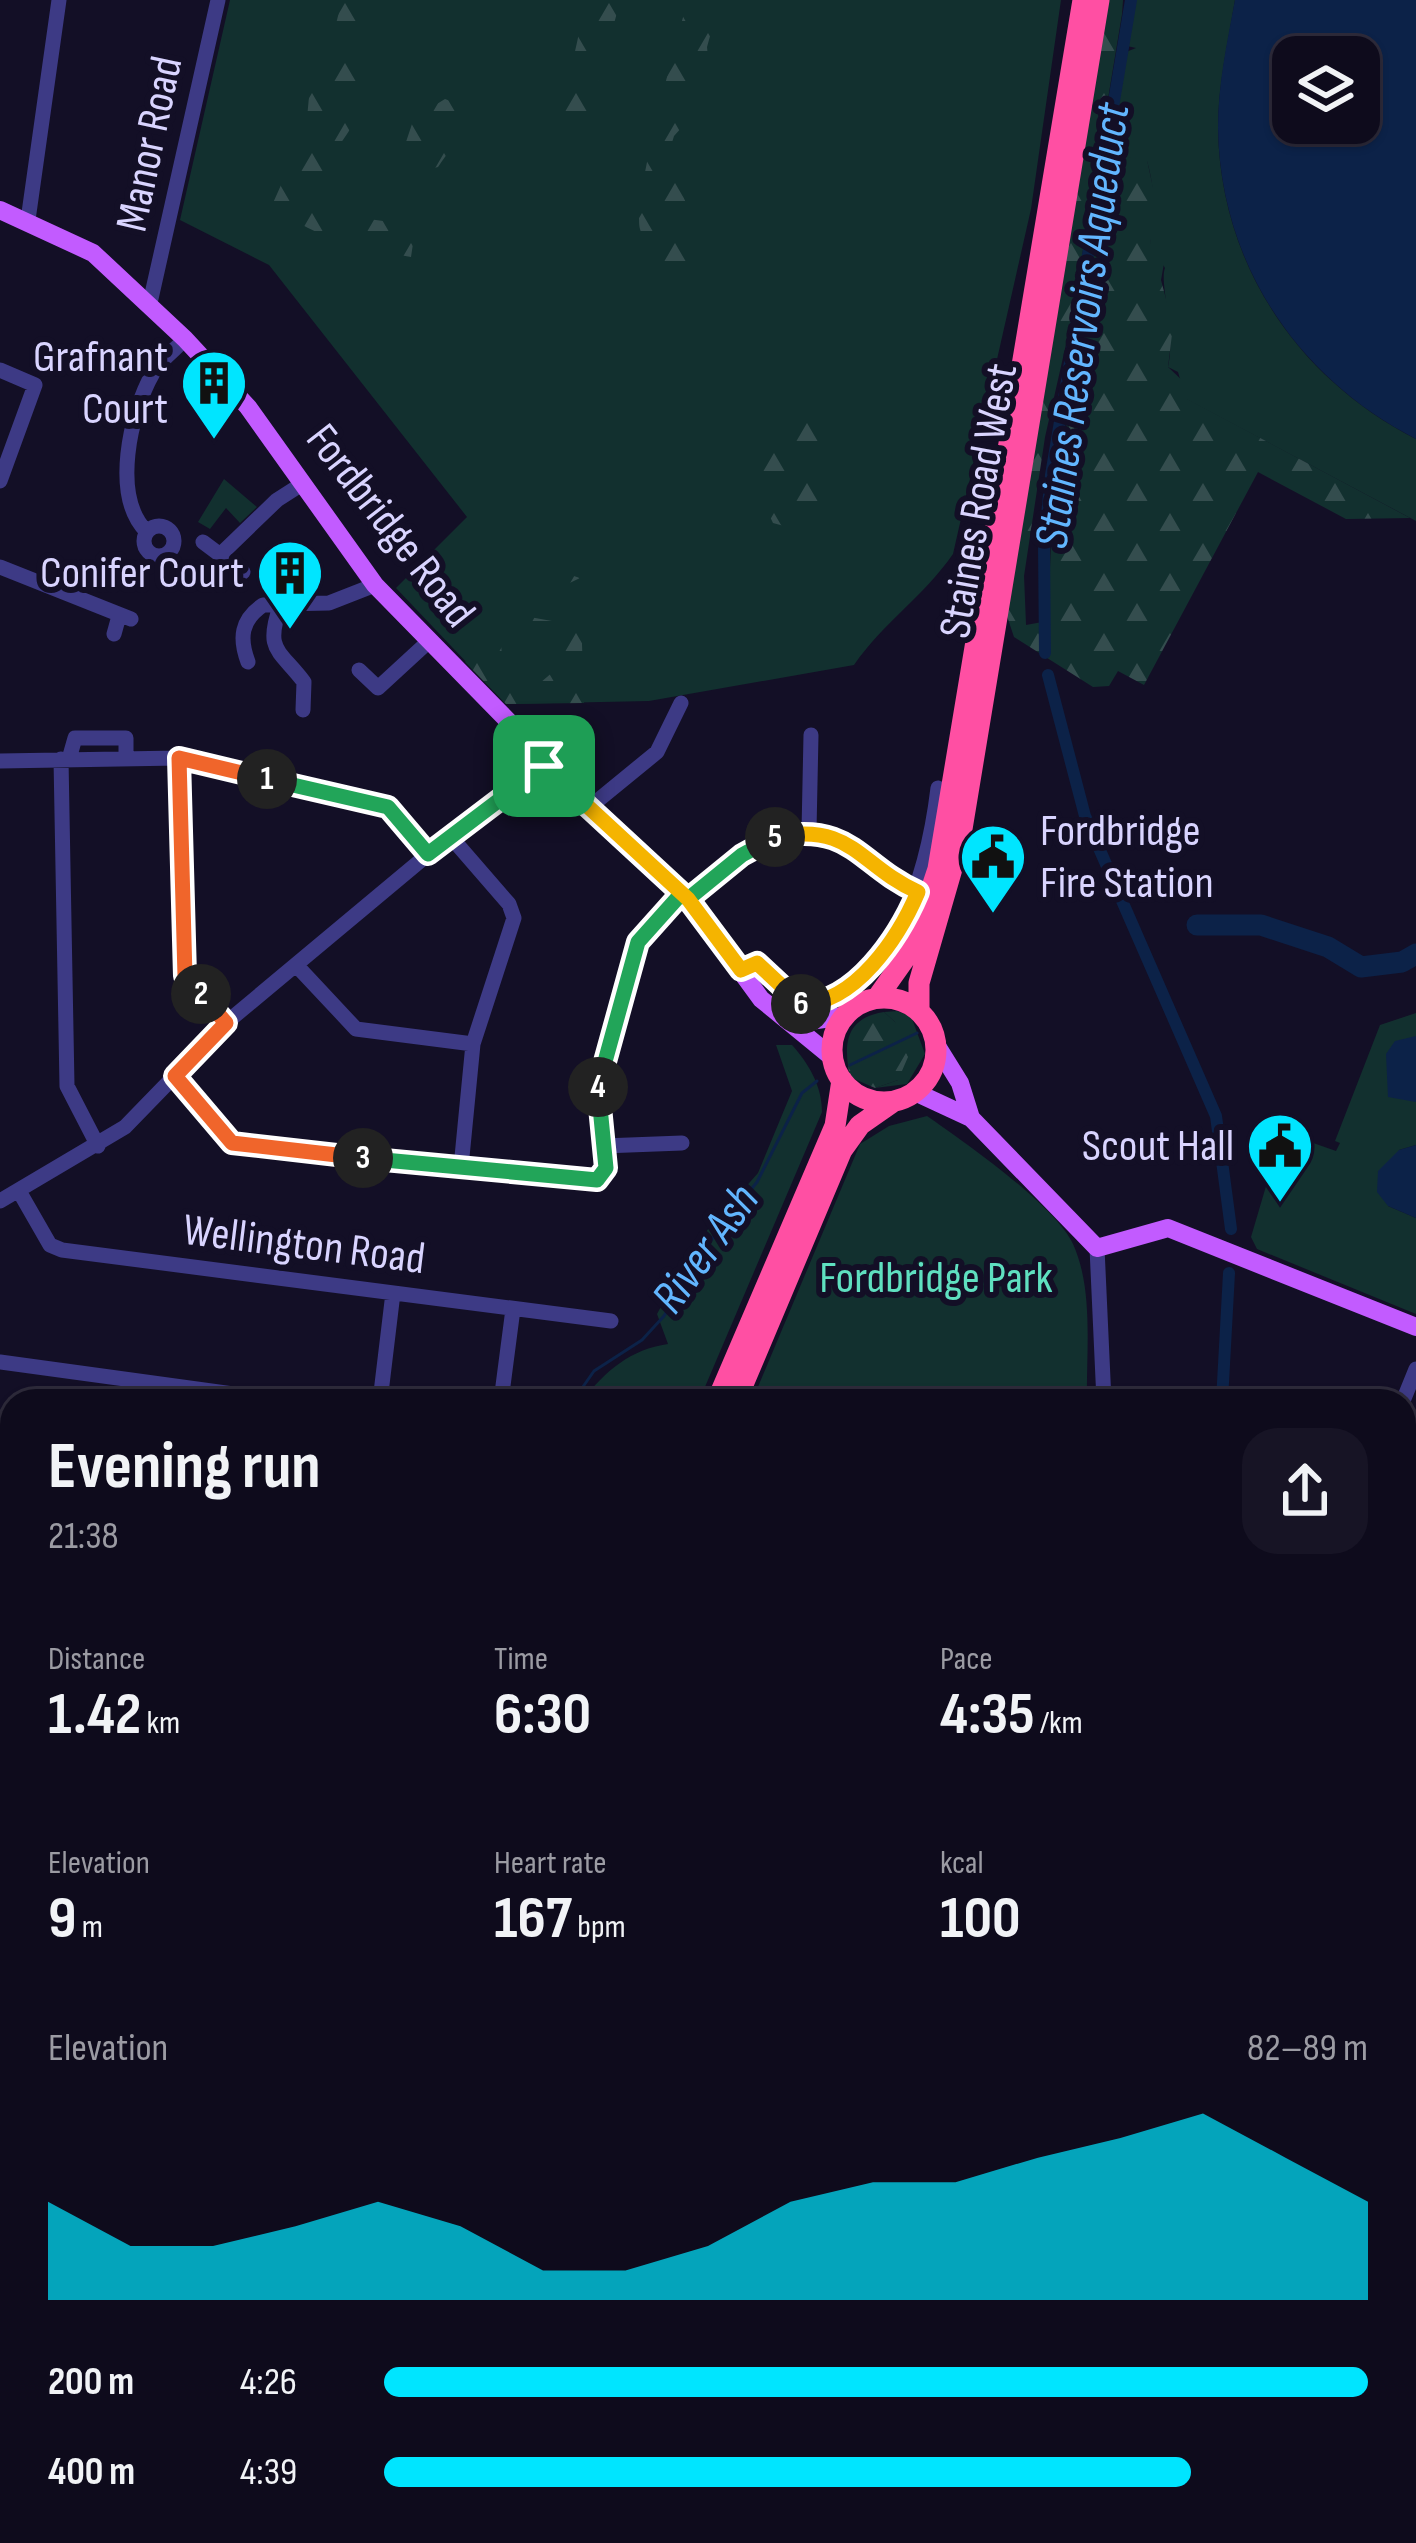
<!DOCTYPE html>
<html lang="en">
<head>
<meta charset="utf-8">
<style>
	:root { --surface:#0e0b1c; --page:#171425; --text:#f1f3f6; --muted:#9b9ba3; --line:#2e2b3b; --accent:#00e5ff }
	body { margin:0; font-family:"Sofia Sans Condensed",sans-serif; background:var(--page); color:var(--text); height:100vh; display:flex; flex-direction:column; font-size:45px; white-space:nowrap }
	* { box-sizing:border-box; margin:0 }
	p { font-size:39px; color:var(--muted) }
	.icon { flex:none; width:66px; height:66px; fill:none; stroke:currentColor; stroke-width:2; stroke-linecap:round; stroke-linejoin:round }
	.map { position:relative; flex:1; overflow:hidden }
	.panel { position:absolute; left:0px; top:1389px; width:1416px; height:1155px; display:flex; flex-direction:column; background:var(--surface); border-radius:36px 36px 0 0; box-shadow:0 3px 9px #0004,0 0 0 3px var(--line) }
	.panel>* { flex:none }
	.buttons { position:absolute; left:1272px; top:36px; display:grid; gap:24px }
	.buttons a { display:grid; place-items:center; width:108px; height:108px; border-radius:24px; background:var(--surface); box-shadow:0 3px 9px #0004,0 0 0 3px var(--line); font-size:60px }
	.pin { position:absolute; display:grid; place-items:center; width:102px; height:102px; color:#fff; margin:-51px; border-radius:24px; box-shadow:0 6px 18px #0006 }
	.km { position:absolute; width:60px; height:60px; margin:-30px; border-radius:50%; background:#222; color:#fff; font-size:33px; line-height:60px; text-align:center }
	.round { display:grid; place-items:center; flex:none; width:126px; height:126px; border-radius:36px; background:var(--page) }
	.head { display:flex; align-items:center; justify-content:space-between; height:204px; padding:0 48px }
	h1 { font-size:66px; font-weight:700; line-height:90px }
	.metrics { display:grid; grid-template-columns:repeat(3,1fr); gap:18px; height:204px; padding:12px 48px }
	.metrics div { display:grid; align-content:center }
	.metrics b { font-size:60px; font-weight:700 }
	.metrics small { font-size:33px; font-weight:400 }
	.metrics p { font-size:33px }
	.chart { height:336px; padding:24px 48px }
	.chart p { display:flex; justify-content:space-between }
	.chart svg { width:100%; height:216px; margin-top:12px; fill:var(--accent); opacity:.7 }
	ul { padding:0 48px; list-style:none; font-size:39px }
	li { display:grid; grid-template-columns:192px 144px 1fr; align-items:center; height:90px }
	li i { height:30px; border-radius:15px; background:var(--accent) }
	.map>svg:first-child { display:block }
	.green { fill:#12302f }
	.forest { fill:url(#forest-firs) }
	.water { fill:#0c2248; fill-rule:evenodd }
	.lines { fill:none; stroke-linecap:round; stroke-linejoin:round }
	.stream { stroke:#0c2248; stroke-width:3 }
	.canal { stroke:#0c2248; stroke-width:12 }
	.river { stroke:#0c2248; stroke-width:21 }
	.minor { stroke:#3d3a85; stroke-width:15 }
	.major { stroke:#c25bff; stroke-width:18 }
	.highway { stroke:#ff4fa3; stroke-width:21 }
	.split-1-casing { stroke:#fff; stroke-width:24 }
	.split-2-casing { stroke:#fff; stroke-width:24 }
	.split-3-casing { stroke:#fff; stroke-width:24 }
	.split-4-casing { stroke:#fff; stroke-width:24 }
	.split-5-casing { stroke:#fff; stroke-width:24 }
	.split-6-casing { stroke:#fff; stroke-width:24 }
	.split-7-casing { stroke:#fff; stroke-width:24 }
	.split-1 { stroke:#22a559; stroke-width:15 }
	.split-2 { stroke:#f0652b; stroke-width:15 }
	.split-3 { stroke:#f0652b; stroke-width:15 }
	.split-4 { stroke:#22a559; stroke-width:15 }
	.split-5 { stroke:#22a559; stroke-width:15 }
	.split-6 { stroke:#f5b400; stroke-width:15 }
	.split-7 { stroke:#f5b400; stroke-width:15 }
	.labels { text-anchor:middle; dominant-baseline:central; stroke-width:12; stroke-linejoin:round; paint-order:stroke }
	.street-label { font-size:45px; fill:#d9d4ff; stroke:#130f26 }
	.poi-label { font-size:45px; fill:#d9d4ff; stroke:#130f26; text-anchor:end }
	.park-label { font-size:45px; fill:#5fe0c0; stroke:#130f26 }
	.water-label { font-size:48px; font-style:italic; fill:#62b6ff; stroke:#130f26 }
</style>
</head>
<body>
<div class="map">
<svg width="1416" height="2543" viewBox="0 0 1416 2543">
	<defs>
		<pattern id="forest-firs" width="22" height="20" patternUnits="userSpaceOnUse" patternTransform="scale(3)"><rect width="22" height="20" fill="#12302f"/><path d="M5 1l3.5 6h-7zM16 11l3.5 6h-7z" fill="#344d4e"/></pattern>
	</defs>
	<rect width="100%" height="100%" fill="#130f26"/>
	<path class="green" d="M230 0H1061L1031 209 953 554C924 596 883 623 854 665L649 701 506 704 396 588 467 517 269 265 180 220Z
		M1134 0H1235C1228 42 1218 85 1218 128 1220 264 1297 378 1416 439V521L1186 399 1178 372 1168 367C1176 333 1159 282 1165 268L1150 243C1154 212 1156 193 1147 161L1109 154 1126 52 1136 48 1127 46Z
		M224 479 257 507 240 523 226 508 210 529 198 522Z
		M897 1011 911 1016 925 1054 907 1084 875 1088 898 1080 895 1022 884 1012Z
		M1416 1013V1145L1399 1150 1388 1206 1416 1218V1314L1257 1249 1251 1237 1282 1132 1336 1151 1340 1143 1335 1141 1380 1025Z
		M776 1045H792C809 1064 822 1086 822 1112L699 1401H582C605 1371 631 1349 668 1344L657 1314 695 1244 758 1173 792 1091Z
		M927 1116C963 1141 1055 1205 1073 1244 1094 1290 1086 1352 1087 1401H752L860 1144 889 1126Z
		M0 1904 12 1905V2082L0 2081Z
		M0 2144 12 2145V2272L0 2277Z
		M1416 2344V2512H1404V2344Z
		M242 2532H391L392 2543H238Z"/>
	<path class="forest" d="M342 0H380L371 13C367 37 362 103 355 119 343 148 317 161 326 197L361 218 398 223 414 237 411 257C368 250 303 236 273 203L306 129 310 86 330 48Z
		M587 0 620 2 583 135 569 144 552 112C573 80 576 39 587 0Z
		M688 0H720L707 47 710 78 691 117 674 136 666 162 682 179C682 211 704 237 707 271L700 282C670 274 649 262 640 229 632 202 677 37 688 0Z
		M1109 0H1123L1122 14 1071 322 1045 437 1024 576 1026 625 1048 621 1052 516 1109 154 1147 160 1158 211 1150 243 1166 252 1161 280 1173 326 1168 367 1187 385V399L1410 518 1346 519 1258 472 1144 685 1118 671 1109 686 1093 687 1014 637 1006 613Z
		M445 99 453 102C470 127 453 145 438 167L404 176 396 172 414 118Z
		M785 417 818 418 834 426 811 480 829 507 795 529 773 523 753 481C768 460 768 434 785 417Z
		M552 569 580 578 524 605V616L563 623 581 615 584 703 506 704 465 662 499 625 503 665 523 682 540 683 561 665 560 652 516 632 510 612Z
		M884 1012 895 1022 908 1057 898 1080 875 1088 850 1077C843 1043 846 1018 884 1012Z"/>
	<path class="water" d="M1235 0H1416V439C1297 378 1220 263 1218 128 1218 84 1227 43 1235 0ZM1293 57H1359V123H1293Z
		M1416 1036V1102L1388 1097 1386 1054 1395 1041Z
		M1416 1145V1218L1388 1206 1377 1192 1378 1171 1399 1150Z"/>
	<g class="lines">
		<path class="stream" d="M850 1065 917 1033
			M573 1401 594 1371 642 1340 664 1316 701 1253 757 1182 802 1093 817 1081
			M343 2532 346 2543"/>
		<path class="canal" d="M1045 653 1044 545 1051 475 1131 0
			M1048 675 1085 816 1216 1116 1231 1229
			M1222 1401 1229 1273
			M827 2543 834 2532"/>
		<path class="river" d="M1197 925H1261L1328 947 1361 967 1402 962 1416 954"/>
		<path class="minor" d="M28 220 59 0
			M150 303 218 0
			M0 370 35 385 0 481
			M144 541a15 15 0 1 1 30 0a15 15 0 1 1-30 0Z
			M147 532C111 497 130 413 153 373 160 360 175 350 185 339
			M203 542 243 572
			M221 554 277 500 302 484
			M0 567 131 619
			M114 634 119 616
			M248 662C239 638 241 620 263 605L281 604
			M359 670 378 688 428 642
			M303 710 304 682C279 649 264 651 281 604L329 603 375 585
			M179 758 185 976 226 1023
			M61 759 67 1086 98 1146
			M69 759 75 738H126V758
			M0 761 179 758 388 807 428 854
			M591 806 657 752 681 703
			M809 831 811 735
			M450 836 509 904 514 918 473 1044 461 1167
			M688 899C740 857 797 804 864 852 883 866 896 882 918 892
			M297 966 356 1029 473 1044
			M741 970 757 963 801 1005C896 999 929 863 938 788
			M175 1076 241 1147 597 1180 606 1168 597 1087 630 959 638 942 681 894
			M603 1146 682 1143
			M19 1191 50 1245 62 1250 611 1321
			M0 1201 125 1127 226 1023 450 836 544 766
			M1097 1248 1104 1401
			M0 1362 285 1401
			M380 1401 393 1293
			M501 1401 513 1309
			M1403 1401 1416 1369
			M0 1484 12 1486
			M1404 1578 1416 1587
			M0 1605 12 1607
			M0 1745 12 1747
			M1404 1748 1406 1746
			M1404 1802 1416 1816
			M0 1891 12 1893
			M1404 2021 1416 2016
			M0 2134 12 2136
			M1404 2137H1416
			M1404 2179H1416
			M545 2543 547 2532
			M758 2543 773 2540
			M947 2543 955 2532
			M1100 2543V2532"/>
		<path class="major" d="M0 210 93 253 185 339 248 407 375 585 513 726 544 766 688 899 761 999 833 1058
			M796 1023 845 1016
			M937 1046 960 1083 971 1118
			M915 1092 971 1118 1097 1248 1168 1228 1416 1327"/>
		<path class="highway" d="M832 1050a52 52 0 1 1 104 0a52 52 0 1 1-104 0Z
			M877 998 911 950 938 869 1083 0
			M919 1010V983L960 841 1099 0
			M717 1401 835 1126 842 1080
			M736 1401 842 1150 860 1125 893 1102
			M413 2532 414 2543
			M428 2532 430 2543"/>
	</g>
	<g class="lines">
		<g class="split-1-casing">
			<path id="split-1" d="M267 779 388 807 428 854 544 766"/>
		</g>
		<g class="split-2-casing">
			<path id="split-2" d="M201 994 185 976 179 758 267 779"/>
		</g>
		<g class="split-3-casing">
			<path id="split-3" d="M201 994 226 1023 175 1076 232 1143 363 1158"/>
		</g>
		<g class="split-4-casing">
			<path id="split-4" d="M363 1158 597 1180 606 1168 598 1087"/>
		</g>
		<g class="split-5-casing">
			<path id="split-5" d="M598 1087 638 942 681 894 688 899 742 855 775 837"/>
		</g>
		<g class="split-6-casing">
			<path id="split-6" d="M775 837C853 822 858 865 918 892 899 937 855 1004 801 1004"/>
		</g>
		<g class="split-7-casing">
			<path id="split-7" d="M544 766 688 899 741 970 757 963 801 1004"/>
		</g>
		<use href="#split-1" class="split-1"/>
		<use href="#split-2" class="split-2"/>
		<use href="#split-3" class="split-3"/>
		<use href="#split-4" class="split-4"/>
		<use href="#split-5" class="split-5"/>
		<use href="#split-6" class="split-6"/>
		<use href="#split-7" class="split-7"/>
	</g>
	<defs>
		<g id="building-pin" transform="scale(3.45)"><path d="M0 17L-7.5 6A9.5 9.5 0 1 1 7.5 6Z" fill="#00e5ff" stroke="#130f26"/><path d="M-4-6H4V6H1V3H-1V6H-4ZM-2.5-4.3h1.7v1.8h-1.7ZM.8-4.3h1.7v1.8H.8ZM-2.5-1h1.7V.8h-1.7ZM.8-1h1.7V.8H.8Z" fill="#111"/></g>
		<g id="civic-pin" transform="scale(3.45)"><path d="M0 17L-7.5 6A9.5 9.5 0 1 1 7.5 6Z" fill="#00e5ff" stroke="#130f26"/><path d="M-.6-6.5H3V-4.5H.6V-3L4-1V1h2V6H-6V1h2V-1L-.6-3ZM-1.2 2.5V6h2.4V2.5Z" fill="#111"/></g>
	</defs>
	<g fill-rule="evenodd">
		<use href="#building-pin" x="214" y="383"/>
		<use href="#building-pin" x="290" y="573"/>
		<use href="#civic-pin" x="993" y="857"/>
		<use href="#civic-pin" x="1280" y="1146"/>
	</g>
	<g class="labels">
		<g class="street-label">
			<text transform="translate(150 144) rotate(-78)">Manor Road</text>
			<text transform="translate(979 501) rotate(-80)">Staines Road West</text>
			<text transform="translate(390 526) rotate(52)">Fordbridge Road</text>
			<text transform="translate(304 1245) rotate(7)">Wellington Road</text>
		</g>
		<g class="poi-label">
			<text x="168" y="357">Grafnant<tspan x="168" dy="52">Court</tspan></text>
			<text x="244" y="573">Conifer Court</text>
			<text x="1040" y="831" text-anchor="start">Fordbridge<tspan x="1040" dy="52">Fire Station</tspan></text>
			<text x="1234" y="1146">Scout Hall</text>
		</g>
		<g class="park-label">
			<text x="936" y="1278">Fordbridge Park</text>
		</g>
		<g class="water-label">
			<text transform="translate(1083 326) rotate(-82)">Staines Reservoirs Aqueduct</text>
			<text transform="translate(706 1249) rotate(-54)">River Ash</text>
		</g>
	</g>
</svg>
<div class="buttons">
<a><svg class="icon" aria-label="layers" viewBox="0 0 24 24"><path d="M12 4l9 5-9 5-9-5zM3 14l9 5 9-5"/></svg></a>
</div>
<div class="pin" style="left:544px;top:766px;background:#1e9e55"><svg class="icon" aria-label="arrive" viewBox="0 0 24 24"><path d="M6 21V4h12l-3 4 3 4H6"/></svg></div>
<b class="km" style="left:267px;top:779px">1</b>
<b class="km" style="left:201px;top:994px">2</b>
<b class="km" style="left:363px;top:1158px">3</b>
<b class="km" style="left:598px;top:1087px">4</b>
<b class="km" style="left:775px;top:837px">5</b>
<b class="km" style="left:801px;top:1004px">6</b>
<section class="panel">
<div class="head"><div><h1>Evening run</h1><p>21:38</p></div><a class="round"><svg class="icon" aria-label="share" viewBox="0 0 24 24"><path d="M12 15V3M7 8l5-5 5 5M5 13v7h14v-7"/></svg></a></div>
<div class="metrics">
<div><p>Distance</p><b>1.42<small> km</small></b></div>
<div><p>Time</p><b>6:30</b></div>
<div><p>Pace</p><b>4:35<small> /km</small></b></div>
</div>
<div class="metrics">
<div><p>Elevation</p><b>9<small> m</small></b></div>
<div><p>Heart rate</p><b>167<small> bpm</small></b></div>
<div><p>kcal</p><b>100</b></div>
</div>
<div class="chart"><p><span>Elevation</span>82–89 m</p>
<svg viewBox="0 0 160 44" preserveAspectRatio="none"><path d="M0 44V24L10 33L20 33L30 29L40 24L50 29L60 38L70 38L80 33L90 24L100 20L110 20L120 15L130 11L140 6L150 15L160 24V44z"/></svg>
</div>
<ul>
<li><b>200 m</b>4:26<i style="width:100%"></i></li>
<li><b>400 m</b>4:39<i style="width:82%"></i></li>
</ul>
</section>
</div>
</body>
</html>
